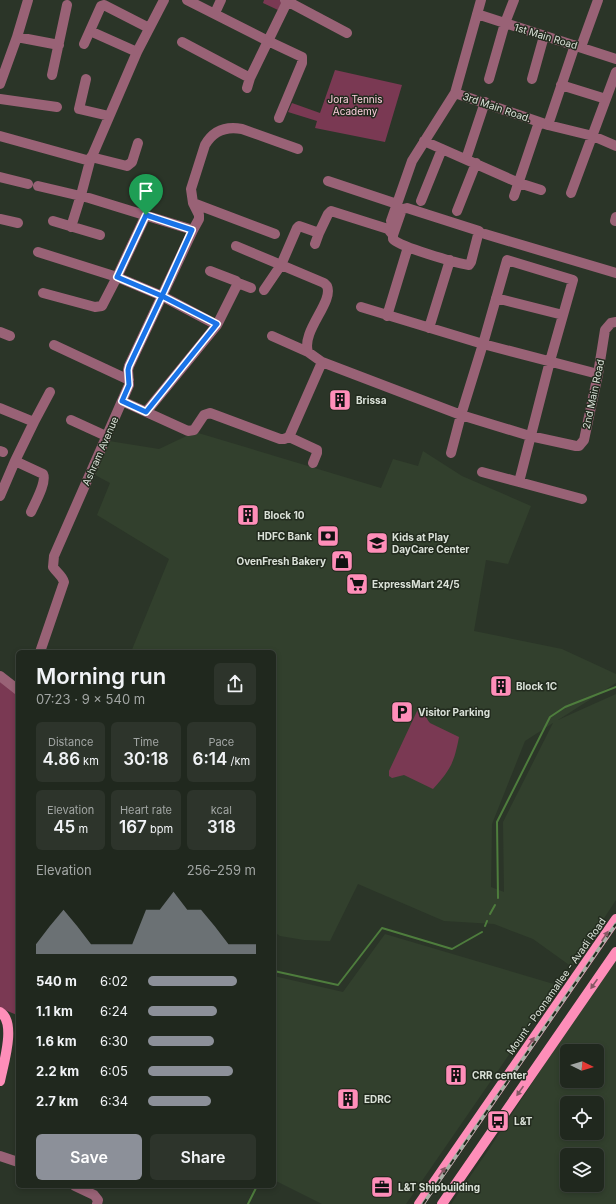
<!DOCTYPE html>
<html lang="en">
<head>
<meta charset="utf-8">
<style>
	:root { --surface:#20281e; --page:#2d342b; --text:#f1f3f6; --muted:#a2a6a4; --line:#3d443c; --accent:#8c9099 }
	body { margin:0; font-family:Inter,sans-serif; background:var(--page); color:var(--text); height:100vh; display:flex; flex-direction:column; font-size:15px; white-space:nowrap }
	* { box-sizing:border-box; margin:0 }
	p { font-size:13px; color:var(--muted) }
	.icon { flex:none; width:22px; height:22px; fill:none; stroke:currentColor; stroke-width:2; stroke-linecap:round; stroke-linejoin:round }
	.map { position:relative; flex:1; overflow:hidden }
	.panel { position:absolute; left:16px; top:650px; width:260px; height:538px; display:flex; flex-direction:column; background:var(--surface); border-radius:6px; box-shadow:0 2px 6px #0003,0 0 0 1px var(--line) }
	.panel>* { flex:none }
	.needle { width:26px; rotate:95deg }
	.controls { position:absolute; left:560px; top:1044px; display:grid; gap:8px }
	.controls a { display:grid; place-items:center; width:44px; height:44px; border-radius:6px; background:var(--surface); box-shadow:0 2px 6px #0003,0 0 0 1px var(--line); font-size:20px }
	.pin { position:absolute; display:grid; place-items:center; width:34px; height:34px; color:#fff; margin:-41px -17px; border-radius:50% 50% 50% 0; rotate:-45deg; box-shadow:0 0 4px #0007 }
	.pin .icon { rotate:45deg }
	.round { display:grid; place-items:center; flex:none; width:42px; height:42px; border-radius:6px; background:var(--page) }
	.summary { display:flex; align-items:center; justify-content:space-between; height:68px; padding:0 20px }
	h1 { font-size:22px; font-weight:600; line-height:30px }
	.figures { display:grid; grid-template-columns:repeat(3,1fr); gap:6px; height:68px; padding:4px 20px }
	.figures div { display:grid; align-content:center; border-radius:6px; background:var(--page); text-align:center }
	.figures b { font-size:17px; font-weight:600 }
	.figures small { font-size:11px; font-weight:400 }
	.figures p { font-size:11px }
	.chart { height:112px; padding:8px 20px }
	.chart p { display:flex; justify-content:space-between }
	.chart svg { width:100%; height:72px; margin-top:4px; fill:var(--accent); opacity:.7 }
	.primary-button { display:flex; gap:8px; margin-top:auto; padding:8px 20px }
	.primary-button a { flex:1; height:46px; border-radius:6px; background:var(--accent); color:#fff; font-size:16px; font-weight:600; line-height:46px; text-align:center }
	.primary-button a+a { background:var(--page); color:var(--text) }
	ul { padding:0 20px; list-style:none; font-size:13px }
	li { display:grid; grid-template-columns:64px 48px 1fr; align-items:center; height:30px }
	li i { height:10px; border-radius:5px; background:var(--accent) }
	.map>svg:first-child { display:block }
	.built { fill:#32402d; fill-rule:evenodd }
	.green { fill:#7a3953 }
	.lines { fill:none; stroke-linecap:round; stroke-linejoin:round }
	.stream { stroke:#4e7d3d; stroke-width:2 }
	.minor { stroke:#996276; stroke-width:10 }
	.major { stroke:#fe8eb9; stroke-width:10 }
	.rail-casing { stroke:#a7afa5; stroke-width:3.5 }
	.rail { stroke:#222b1e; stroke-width:2; stroke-dasharray:6; stroke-linecap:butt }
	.oneway { fill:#855864 }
	.route-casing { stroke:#fff; stroke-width:8 }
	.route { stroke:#1a73e8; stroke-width:5 }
	.labels { text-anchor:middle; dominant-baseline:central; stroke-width:3; stroke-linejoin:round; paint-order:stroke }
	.street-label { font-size:10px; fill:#dae1d8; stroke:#222b1e }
	.park-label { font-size:10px; fill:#fccedd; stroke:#222b1e }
	.poi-label { font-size:10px; font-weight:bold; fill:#dae1d8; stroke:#222b1e; text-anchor:start }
</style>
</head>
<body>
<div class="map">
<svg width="616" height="1204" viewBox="0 0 616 1204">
	<rect width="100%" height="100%" fill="#2b3528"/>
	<path class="built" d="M195 432 381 488 393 459 418 466 423 451 462 476 531 506 508 564 486 560 474 631 562 649 616 674V683L558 720 616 694V900L572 967 533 939 494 924 444 921 358 884 330 941 304 940 280 936 274 932V652H131L169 559 97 515 110 483 95 475 109 441 159 449ZM553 723 503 822 504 892 491 887 492 824 525 741Z
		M385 934 557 985 406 1204H322L274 1180V976L343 992Z
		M616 955V1204H451L487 1152ZM567 1051H597V1081H567ZM567 1103H597V1133H567ZM567 1155H597V1185H567Z"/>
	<path class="green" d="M264 0H283L278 10 263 3Z
		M335 70 402 85 385 142 315 128 317 121 288 112 292 103 320 113Z
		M0 675 18 689 17 1015 0 1008Z
		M421 708C426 712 425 718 430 723L459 737C454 763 451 769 433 789L404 775 392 778 389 776V771L418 709Z"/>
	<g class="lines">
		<path class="stream" d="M498 898 497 822 550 717 565 707 616 687
			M490 914 495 905
			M485 926 487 921
			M274 971 338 985 382 928 452 949 482 932
			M248 1204 257 1186"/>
		<path class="minor" d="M187 0 268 41 288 0
			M285 0 347 33
			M481 0 455 93 548 125 593 136 616 146
			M215 13 221 0
			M477 14 616 59
			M90 31 137 52
			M17 37 59 45
			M182 42 250 78
			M84 44 101 6 104 5 149 28
			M581 47 598 0
			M52 75 67 5
			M86 79 79 109 109 116
			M489 79 505 23 514 0
			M532 79 544 36
			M0 84 17 37 28 0
			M561 85 606 99
			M247 88 250 78 268 41 302 57V63L279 118
			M0 99 57 107
			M548 125 575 45
			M0 136 90 161 137 52 164 0
			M424 141 519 183 541 190
			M91 157 127 166 132 162 138 143
			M466 159 485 102
			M0 177 28 184
			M328 181 397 204
			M38 186 89 198 193 230 162 296 217 325 146 412
			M571 193 616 72
			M514 196 539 122
			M421 201 442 149
			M193 203 275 234
			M457 211 476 163
			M0 219 18 223
			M53 221 100 235
			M391 221 412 161 455 93
			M615 221 616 217
			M71 227 81 195 90 161
			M193 230 199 219V215L193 203 191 189 205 145C213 131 226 126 242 129L298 149
			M485 234 616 273
			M315 244 319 233
			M236 246 324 283 327 286C334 302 301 331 308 352L322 362 461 415 530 436 576 446H579L584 440 598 374 605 330 611 323 616 322
			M38 252 117 277 162 296 129 366 128 370 129 385 122 401
			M210 271 236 281 238 283 217 325
			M238 283 251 288
			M264 290 281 265 297 228 299 226 302 227 319 233 328 214 331 211 388 229 393 235 401 212 403 209 407 208 479 231 471 262 469 265C456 263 400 247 393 239V235
			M43 293 95 307 102 306 117 277 146 215
			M496 298 563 315
			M361 307 483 344 507 260 573 280 550 361 519 482 582 499
			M387 316 408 247
			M429 328 450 260
			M0 332 10 336
			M272 336 308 352
			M54 345 129 380
			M0 408 34 422 50 392
			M71 420 106 436
			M289 437 317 450V453L313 463
			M0 451 3 452
			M451 453 461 415 483 344 598 374
			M482 472 519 482
			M0 496 15 461
			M31 512C35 503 47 482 43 474L15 461 34 422
			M40 652 64 582C62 575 57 573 53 567L54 556 122 401 188 431 194 430 204 415 210 413 280 439H284L289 437 322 362
			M0 676 18 690
			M0 1156 18 1162
			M75 1186 94 1195 98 1200 97 1204"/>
		<path class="major" d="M0 1012C17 1022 3 1065 0 1081
			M419 1204 616 919
			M442 1204 616 952"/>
		<g class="rail-casing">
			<path id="rail" d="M423 1204 616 924"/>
		</g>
		<use href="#rail" class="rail"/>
	</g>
	<defs><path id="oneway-solid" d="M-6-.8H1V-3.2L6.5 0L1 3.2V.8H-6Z"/></defs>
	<g class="oneway">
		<use href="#oneway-solid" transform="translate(605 936) rotate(-56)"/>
		<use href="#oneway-solid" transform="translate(594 984) rotate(125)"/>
		<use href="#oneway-solid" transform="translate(531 1042) rotate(-55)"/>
		<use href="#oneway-solid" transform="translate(520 1091) rotate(125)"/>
		<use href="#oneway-solid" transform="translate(442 1172) rotate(-55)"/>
	</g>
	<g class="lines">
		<g class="route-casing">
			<path id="route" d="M146 215 117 277 162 296 129 366 128 370 129 385 122 401 146 412 217 324 162 296 192 230 146 215"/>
		</g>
		<use href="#route" class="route"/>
	</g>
	<defs>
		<g id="building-square" transform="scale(1.15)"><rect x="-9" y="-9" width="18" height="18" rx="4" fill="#ff8eb9" stroke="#222b1e"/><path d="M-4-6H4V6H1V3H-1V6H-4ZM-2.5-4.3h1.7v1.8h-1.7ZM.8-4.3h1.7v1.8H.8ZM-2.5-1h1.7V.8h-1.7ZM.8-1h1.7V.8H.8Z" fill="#111"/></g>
		<g id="bank-square" transform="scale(1.15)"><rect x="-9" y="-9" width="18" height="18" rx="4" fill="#ff8eb9" stroke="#222b1e"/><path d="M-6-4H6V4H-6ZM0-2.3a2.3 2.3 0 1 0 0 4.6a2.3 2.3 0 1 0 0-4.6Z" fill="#111"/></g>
		<g id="school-square" transform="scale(1.15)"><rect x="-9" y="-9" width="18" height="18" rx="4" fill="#ff8eb9" stroke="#222b1e"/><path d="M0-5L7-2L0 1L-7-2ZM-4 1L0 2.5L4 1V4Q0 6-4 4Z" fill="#111"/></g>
		<g id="shop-square" transform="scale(1.15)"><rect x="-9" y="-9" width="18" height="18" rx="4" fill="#ff8eb9" stroke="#222b1e"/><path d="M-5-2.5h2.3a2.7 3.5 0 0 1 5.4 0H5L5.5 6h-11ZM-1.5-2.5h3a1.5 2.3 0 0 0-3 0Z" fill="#111"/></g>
		<g id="supermarket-square" transform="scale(1.15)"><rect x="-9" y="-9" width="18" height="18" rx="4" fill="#ff8eb9" stroke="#222b1e"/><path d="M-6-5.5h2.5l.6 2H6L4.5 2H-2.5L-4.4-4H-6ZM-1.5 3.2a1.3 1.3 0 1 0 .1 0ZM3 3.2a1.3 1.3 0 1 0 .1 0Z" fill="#111"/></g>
		<g id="parking-square" transform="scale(1.15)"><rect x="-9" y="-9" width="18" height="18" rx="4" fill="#ff8eb9" stroke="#222b1e"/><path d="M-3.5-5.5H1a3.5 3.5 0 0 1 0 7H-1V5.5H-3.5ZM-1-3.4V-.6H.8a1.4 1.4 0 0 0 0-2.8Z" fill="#111"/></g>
		<g id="bus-square" transform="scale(1.15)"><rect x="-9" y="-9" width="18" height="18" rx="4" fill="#ff8eb9" stroke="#222b1e"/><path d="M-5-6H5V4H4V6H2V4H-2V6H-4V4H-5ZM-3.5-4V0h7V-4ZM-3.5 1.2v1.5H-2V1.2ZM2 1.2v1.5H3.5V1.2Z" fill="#111"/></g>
		<g id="office-square" transform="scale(1.15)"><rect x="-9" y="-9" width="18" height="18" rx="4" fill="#ff8eb9" stroke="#222b1e"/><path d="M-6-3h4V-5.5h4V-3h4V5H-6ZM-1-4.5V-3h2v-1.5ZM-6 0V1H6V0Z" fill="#111"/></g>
	</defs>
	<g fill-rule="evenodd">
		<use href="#building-square" x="340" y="400"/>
		<use href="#building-square" x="248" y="515"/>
		<use href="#bank-square" x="328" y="536"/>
		<use href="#school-square" x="377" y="543"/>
		<use href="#shop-square" x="342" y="561"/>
		<use href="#supermarket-square" x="357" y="584"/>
		<use href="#building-square" x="501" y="686"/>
		<use href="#parking-square" x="402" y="712"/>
		<use href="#building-square" x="456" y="1075"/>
		<use href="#building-square" x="348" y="1099"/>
		<use href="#bus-square" x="498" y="1121"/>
		<use href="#office-square" x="382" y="1187"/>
	</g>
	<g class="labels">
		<g class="street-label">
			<text transform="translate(546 36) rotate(17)">1st Main Road</text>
			<text transform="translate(497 107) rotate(19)">3rd Main Road.</text>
			<text transform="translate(593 394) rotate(-78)">2nd Main Road</text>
			<text transform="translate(100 451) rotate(-66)">Ashram Avenue</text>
			<text transform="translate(556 986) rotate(-55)">Mount - Poonamallee - Avadi Road</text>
		</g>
		<g class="park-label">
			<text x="355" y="99">Jora Tennis<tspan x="355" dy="12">Academy</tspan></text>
		</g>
		<g class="poi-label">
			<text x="356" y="400">Brissa</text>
			<text x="264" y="515">Block 10</text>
			<text x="312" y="536" text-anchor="end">HDFC Bank</text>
			<text x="392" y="537">Kids at Play<tspan x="392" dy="12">DayCare Center</tspan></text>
			<text x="326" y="561" text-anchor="end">OvenFresh Bakery</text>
			<text x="372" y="584">ExpressMart 24/5</text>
			<text x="516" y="686">Block 1C</text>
			<text x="418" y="712">Visitor Parking</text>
			<text x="472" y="1075">CRR center</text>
			<text x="364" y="1099">EDRC</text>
			<text x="514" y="1121">L&amp;T</text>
			<text x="398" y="1187">L&amp;T Shipbuilding</text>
		</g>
	</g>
</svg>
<div class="controls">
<a><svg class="needle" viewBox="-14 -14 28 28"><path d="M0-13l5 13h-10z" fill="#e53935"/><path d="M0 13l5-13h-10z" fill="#a2a6a4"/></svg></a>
<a><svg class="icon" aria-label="locate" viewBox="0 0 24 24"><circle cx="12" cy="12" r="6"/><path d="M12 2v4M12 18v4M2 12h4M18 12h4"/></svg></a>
<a><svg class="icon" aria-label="layers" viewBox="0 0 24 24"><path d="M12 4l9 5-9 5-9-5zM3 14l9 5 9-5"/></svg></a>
</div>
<div class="pin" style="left:146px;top:215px;background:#1e9e55"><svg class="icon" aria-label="arrive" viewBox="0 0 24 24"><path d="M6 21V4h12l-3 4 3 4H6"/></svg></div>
<section class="panel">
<div class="summary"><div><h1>Morning run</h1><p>07:23 · 9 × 540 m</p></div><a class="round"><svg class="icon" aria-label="share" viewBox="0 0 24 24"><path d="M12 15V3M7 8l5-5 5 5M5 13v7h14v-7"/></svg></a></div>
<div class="figures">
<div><p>Distance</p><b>4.86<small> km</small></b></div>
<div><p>Time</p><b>30:18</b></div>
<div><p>Pace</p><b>6:14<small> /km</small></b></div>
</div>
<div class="figures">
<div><p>Elevation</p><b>45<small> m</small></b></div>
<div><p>Heart rate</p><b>167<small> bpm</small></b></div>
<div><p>kcal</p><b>318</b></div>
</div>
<div class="chart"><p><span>Elevation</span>256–259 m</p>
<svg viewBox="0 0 160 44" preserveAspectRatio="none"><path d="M0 44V38L10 27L20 17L30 27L40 38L50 38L60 38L70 38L80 17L90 17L100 6L110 17L120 17L130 27L140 38L150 38L160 38V44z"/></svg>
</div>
<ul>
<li><b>540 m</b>6:02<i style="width:82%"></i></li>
<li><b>1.1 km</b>6:24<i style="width:64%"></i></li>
<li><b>1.6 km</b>6:30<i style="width:61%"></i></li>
<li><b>2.2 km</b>6:05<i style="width:79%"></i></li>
<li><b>2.7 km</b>6:34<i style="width:58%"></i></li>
</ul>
<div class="primary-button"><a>Save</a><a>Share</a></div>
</section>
</div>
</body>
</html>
